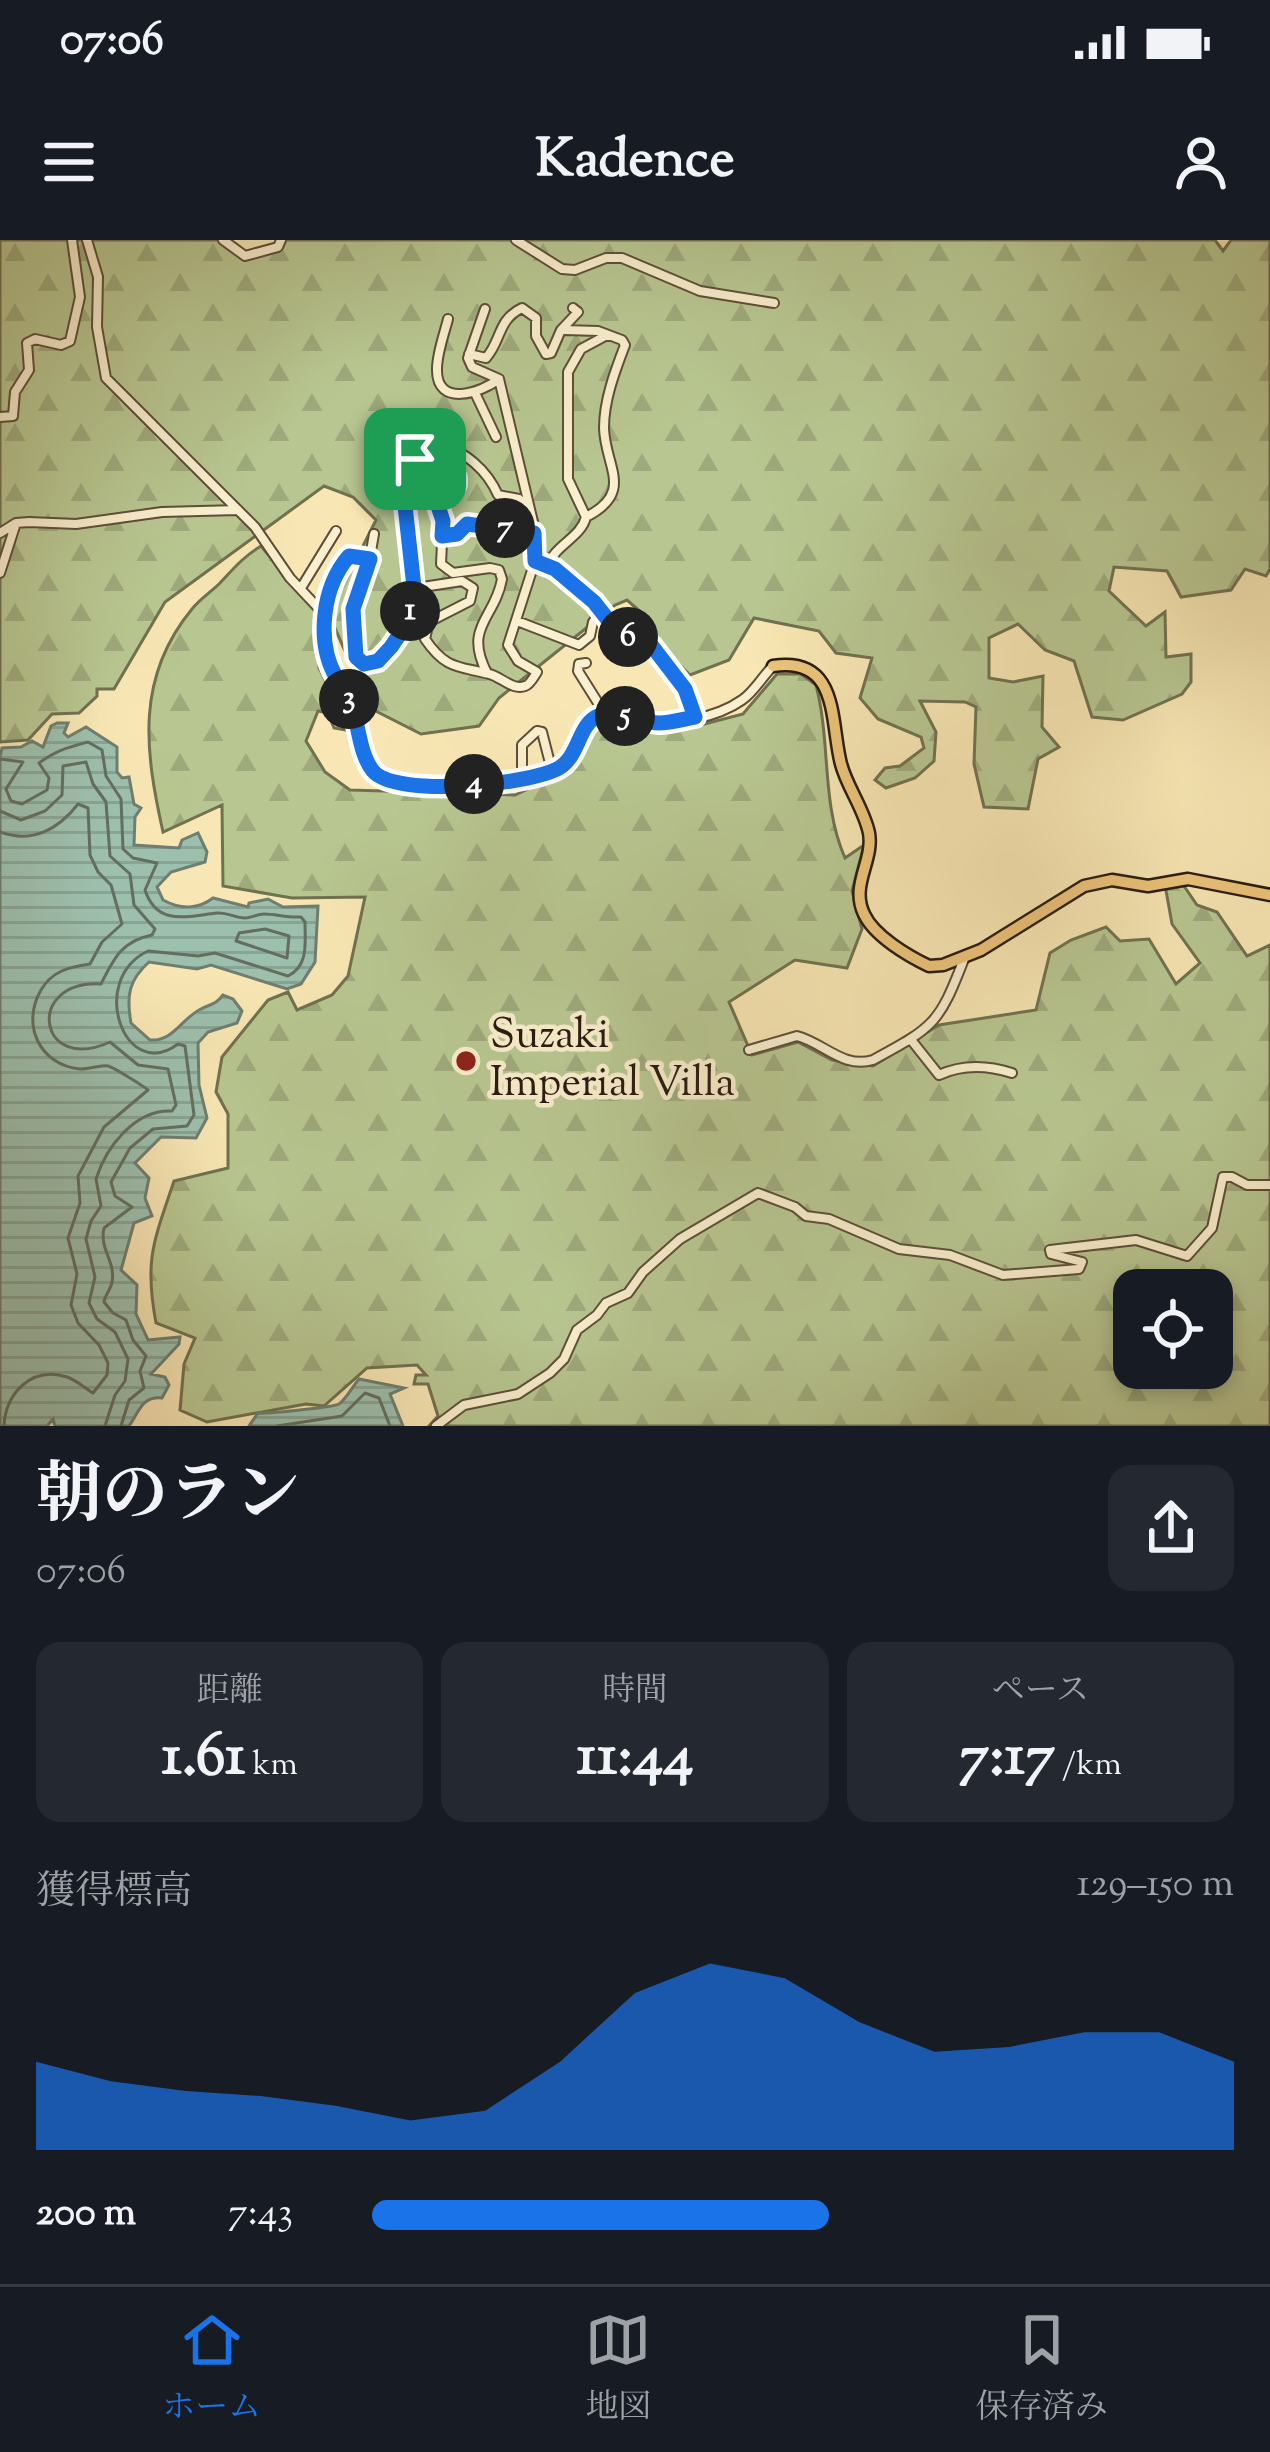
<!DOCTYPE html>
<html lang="ja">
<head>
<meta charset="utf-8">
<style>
	:root { --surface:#171b24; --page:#242831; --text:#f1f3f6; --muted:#9ea1a6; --line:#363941; --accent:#1a73e8 }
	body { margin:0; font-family:"Sorts Mill Goudy","Noto Serif JP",serif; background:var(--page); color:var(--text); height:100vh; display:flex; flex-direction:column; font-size:45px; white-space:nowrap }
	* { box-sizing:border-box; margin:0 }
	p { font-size:39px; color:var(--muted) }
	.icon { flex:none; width:66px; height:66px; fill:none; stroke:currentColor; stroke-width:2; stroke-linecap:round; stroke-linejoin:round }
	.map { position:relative; height:1186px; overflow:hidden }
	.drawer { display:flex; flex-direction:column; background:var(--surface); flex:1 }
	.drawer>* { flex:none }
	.buttons { position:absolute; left:1113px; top:1029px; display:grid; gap:24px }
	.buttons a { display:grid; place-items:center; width:120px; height:120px; border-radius:24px; background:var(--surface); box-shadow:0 6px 18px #0003; font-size:60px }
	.pin { position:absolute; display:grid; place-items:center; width:102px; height:102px; color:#fff; margin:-51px; border-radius:24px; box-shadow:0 6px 18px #0006 }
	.km { position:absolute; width:60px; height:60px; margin:-30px; border-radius:50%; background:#222; color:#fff; font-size:33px; line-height:60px; text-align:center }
	.round { display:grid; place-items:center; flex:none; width:126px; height:126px; border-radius:24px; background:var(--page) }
	.summary { display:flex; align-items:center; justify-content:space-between; height:204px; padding:0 36px }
	h1 { font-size:66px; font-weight:700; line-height:90px }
	.metrics { display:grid; grid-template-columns:repeat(3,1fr); gap:18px; height:204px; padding:12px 36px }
	.metrics div { display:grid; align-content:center; border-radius:24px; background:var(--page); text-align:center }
	.metrics b { font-size:60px; font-weight:700 }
	.metrics small { font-size:33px; font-weight:400 }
	.metrics p { font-size:33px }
	.chart { height:336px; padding:24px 36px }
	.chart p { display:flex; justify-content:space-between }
	.chart svg { width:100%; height:216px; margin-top:12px; fill:var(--accent); opacity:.7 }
	ul { padding:0 36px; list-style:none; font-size:39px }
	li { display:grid; grid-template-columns:192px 144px 1fr; align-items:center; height:90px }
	li i { height:30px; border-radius:15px; background:var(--accent) }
	.status { display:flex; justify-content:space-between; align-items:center; height:84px; padding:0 60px; background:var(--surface); direction:ltr }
	.status svg { height:33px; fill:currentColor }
	header { display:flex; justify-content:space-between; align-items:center; height:156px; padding:0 36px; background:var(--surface); font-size:54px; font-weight:700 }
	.menu { display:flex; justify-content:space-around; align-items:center; height:168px; border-top:3px solid var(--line); background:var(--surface); font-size:33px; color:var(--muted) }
	.menu a { display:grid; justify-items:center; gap:6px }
	.menu .selected { color:var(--accent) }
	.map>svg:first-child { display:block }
	.forest { fill:url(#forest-firs); stroke:#707150; stroke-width:3; fill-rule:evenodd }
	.water { fill:url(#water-rules); stroke:#6f7e6f; stroke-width:3 }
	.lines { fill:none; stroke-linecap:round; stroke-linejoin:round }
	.shore { stroke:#636e5f; stroke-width:3 }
	.minor-casing { stroke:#5d4e39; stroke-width:12 }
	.major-casing { stroke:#291b10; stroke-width:15 }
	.minor { stroke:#faefce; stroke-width:8 }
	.major { stroke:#ecc47a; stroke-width:10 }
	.route-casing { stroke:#fff; stroke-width:24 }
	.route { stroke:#1a73e8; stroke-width:15 }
	.poi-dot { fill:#8f2418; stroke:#faefce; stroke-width:4.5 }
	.labels { text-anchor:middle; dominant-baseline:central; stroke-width:9; stroke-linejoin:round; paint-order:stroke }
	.poi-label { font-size:42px; fill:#291b10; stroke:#faefce; text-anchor:start }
</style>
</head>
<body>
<div class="status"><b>07:06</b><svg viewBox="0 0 49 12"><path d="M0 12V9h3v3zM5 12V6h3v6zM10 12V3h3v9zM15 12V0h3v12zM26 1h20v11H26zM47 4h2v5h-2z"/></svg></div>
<header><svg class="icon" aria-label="menu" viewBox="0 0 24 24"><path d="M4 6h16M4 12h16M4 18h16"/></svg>Kadence<svg class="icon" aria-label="person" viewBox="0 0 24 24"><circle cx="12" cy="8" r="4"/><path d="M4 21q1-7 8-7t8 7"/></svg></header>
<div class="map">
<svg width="1270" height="1186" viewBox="0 0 1270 1186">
	<defs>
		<pattern id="forest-firs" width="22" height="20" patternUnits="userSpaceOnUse" patternTransform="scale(3)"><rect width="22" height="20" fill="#b8c791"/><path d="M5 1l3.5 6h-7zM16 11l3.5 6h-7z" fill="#9eaa7c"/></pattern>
		<pattern id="water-rules" width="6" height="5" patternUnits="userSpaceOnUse" patternTransform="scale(3)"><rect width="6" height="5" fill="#9dc0ae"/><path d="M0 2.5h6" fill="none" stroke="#87a495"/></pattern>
	</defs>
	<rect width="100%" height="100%" fill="#f8e7b4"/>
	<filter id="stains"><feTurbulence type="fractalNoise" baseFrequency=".00167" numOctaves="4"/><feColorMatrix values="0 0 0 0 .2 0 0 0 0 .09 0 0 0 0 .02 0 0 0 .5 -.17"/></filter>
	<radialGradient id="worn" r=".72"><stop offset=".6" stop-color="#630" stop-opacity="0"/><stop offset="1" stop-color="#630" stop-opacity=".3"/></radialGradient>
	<path class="forest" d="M0 0H219C239 17 259 20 283 6L285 0H1215L1223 11 1231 0H1270V329L1266 336 1245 329 1231 350 1181 357 1167 331 1114 327 1109 351 1146 386 1165 372 1166 417 1191 414V442L1182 454 1123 480 1092 477 1074 421 1045 410 1018 384 989 398V438L1013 442 1043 436 1042 487 1059 507 1038 519 1028 569 984 567 974 524 976 467 965 462 920 461 936 492 934 521 915 538 886 548 875 540 885 528 900 526 924 508 921 497 878 479 860 458 872 418 836 413 819 391 754 378 729 420 690 435 655 401 642 373 627 360 615 365 499 458 479 486 421 494 358 462 353 430 329 374 376 280 353 257 324 246 165 362 114 449H97V456L79 473 52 474 28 500 0 502Z
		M261 306 319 376V428L351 491 334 488 328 473 318 471 306 501 325 532 350 550 515 555 571 529 597 487 607 483 645 490 697 486 743 474 777 434H801L816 445C831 502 821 564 845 618L864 605 852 651 862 689 847 728 795 720 729 762 752 815 798 802 832 820 873 826 939 785 1036 770 1050 713 1071 700 1106 687 1120 701 1149 699 1176 744 1200 723 1172 684 1165 645 1182 643 1197 665 1217 672 1247 716 1270 705V1186H429L438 1176 428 1144H414L416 1135H426L417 1125 367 1128 324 1166 306 1164 207 1182 180 1170 184 1124 195 1098 156 1083C144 1019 154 1001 174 941L228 928V874L216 852 222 817 268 760 288 752 297 770 332 755 348 736 365 657 292 658 223 646 222 565 163 592C145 511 135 438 192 369 200 359 211 352 220 343 234 328 243 317 261 306ZM1134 1050H1212V1128H1134Z"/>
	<path class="water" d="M57 483H68L64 493 68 497 86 487 117 507V532L122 538 129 537 134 564 141 568 135 577 134 605 179 608 182 600 198 593 207 612 205 622 171 632 157 647 163 660C181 670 199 669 213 658L248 667 249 663 268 659 283 667 318 666 315 722 301 744 287 749 211 725 197 729 149 722C129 740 126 755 131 783L150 800C172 802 181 780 199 770 209 764 215 766 223 755L233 759 242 771 237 783 208 792 198 803 199 845 207 878 196 898 161 897 135 923 149 938 145 958 152 976 134 983 121 1030 137 1045 136 1074 148 1100 180 1097 179 1104 151 1134 165 1137 169 1145 162 1158C141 1156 139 1173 129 1186H55L53 1179 47 1186H0V517L2 508 21 507 32 501 43 507 51 486Z
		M359 1139 404 1148 390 1154 403 1186H249L258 1173C266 1174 335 1167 339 1164 346 1159 353 1146 359 1139Z"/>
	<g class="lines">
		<path class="shore" d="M0 519 23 522 6 549 11 561 22 564 47 550 49 538 39 523C57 510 66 508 88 502L102 510 106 536 121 559 123 609 133 618 157 623 145 650C157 687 188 676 217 673 227 672 235 678 245 678 251 678 257 674 264 674 276 674 287 678 301 677L305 682C305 702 309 726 288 736L215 713 198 716 148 711C87 740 125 844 178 804L185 806 194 875 187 886 153 889 130 908 111 942 115 956 132 967 104 988C99 1009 116 1022 112 1042 111 1049 105 1055 104 1062L113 1073 126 1080 133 1100 146 1116 140 1131 144 1148 129 1160 121 1186
			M0 571 21 580 45 571 62 555 63 526 86 522 93 544 106 562 110 616 130 634 134 665 155 689 152 695C122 701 114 718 101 744 24 740 38 835 110 802L138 825 168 829 176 865 172 871C135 869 106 907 96 939L101 966 91 981 86 999 95 1037 89 1063 97 1079 115 1092 128 1119 125 1141 115 1155 105 1186
			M0 592C32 604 59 589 78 564L88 568 90 615 98 632 111 645 122 684 102 702 90 724C69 727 52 731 41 750 21 784 39 825 80 829 88 830 101 824 108 826 113 827 145 847 148 850L104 887 78 936 80 963 68 998 77 1034 71 1065 78 1083 99 1105 108 1123 107 1135 93 1153C85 1148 76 1140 67 1137 32 1126 5 1153 4 1186
			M265 689 289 696 287 718 236 701 239 693Z
			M277 1186 342 1176 365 1153 379 1158 390 1186"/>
		<g class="minor-casing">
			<path id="minor" d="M87 0 98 37 97 87 106 138 255 287 290 338 324 374 326 415 352 463 368 523 378 536 399 545C442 544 537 554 569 521 580 509 582 481 599 475 613 470 630 478 644 481 672 487 718 477 742 460 754 452 762 437 773 426
				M223 0 245 16 278 7 281 0
				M516 0 562 29 575 30 606 18H622L700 51 774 63
				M485 69 468 118 472 127 499 139
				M448 79C444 95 437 113 437 129 436 168 481 153 499 139
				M562 89 578 72 573 68
				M469 114 486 118C502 100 497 80 522 68L536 78V96L546 114 551 113 561 90H565L598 91 622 100 625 105C615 131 604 160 604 188 605 227 635 252 586 277 581 298 554 305 549 325
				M476 155 496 197
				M0 177 13 176 15 152 29 130 27 103 35 99 61 105 70 101 80 57 72 0
				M410 180C441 206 480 213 498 255L519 259 529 268
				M586 277 568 239V132L581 109 607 95
				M0 293 16 283 29 282 76 284 162 272 238 270
				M374 294 368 328 357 349 353 369 356 417 364 424C379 422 386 414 394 402 432 350 407 282 389 226L399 215C420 220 440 223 456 238V244L434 254 443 281 441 324 453 333 490 328 499 330 502 339C495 379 463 386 487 433
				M442 296 457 294 467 284 534 293
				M535 321 555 329 594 362 620 396 652 407 685 449 695 476
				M0 333 16 283
				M301 348 336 291
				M416 348 462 341 473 348 470 361 429 382 425 399C446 430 459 426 489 434 500 436 513 451 525 446 530 445 535 435 537 432L518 421 508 405 535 321 534 286 499 139
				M324 374 344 320 356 316 370 319
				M517 381 579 405 590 396 593 382 601 371
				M586 423 579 424 578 431 605 474
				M522 541V505L537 491 542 492 552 531
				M912 801 939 835C963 824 987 825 1012 833
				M749 810 797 796C824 803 843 829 873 820 934 787 939 784 964 719
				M436 1186 464 1165 518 1154 550 1133 564 1119 577 1090 597 1075 606 1063 628 1053 643 1032 680 999 758 953 795 967 806 976 829 979 899 1009 950 1015 1003 1035 1079 1029 1082 1022 1051 1014 1050 1010 1136 1000 1187 1016 1212 988 1223 937H1232L1247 945H1270"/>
		</g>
		<g class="major-casing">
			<path id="major" d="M773 426C840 416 830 482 841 524 847 547 864 569 869 593 874 621 850 645 864 674 874 696 908 716 929 726L943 725 981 710 1084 646 1112 640 1148 646 1188 639 1270 655"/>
		</g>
		<use href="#minor" class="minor"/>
		<use href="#major" class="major"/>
	</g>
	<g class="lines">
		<g class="route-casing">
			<path id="route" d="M399 215 441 226 456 238V244L434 254 443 281 442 296 457 294 467 284 534 293 535 321 555 329 594 362 620 395 652 406 685 449 695 477C684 479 671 483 659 483 640 483 615 466 596 477 578 487 579 516 559 528 529 545 396 558 373 531 360 515 359 488 353 470 350 458 342 448 336 437 316 402 322 347 349 316L370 319 353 369 356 417 364 424 378 421 391 407 406 385 415 356 405 266 389 226Z"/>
		</g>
		<use href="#route" class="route"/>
	</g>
	<circle class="poi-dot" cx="466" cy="821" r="12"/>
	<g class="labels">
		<g class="poi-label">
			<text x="490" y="797">Suzaki<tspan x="490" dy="48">Imperial Villa</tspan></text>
		</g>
	</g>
	<rect width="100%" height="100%" filter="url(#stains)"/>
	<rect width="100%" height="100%" fill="url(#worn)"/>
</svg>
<div class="buttons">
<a><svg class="icon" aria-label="locate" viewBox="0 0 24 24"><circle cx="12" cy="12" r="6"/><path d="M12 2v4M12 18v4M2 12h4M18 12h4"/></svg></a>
</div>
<div class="pin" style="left:415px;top:219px;background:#1e9e55"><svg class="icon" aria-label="arrive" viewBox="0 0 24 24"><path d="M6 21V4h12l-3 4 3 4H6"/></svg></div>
<b class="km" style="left:410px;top:371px">1</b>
<b class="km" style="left:349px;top:459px">3</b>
<b class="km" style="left:474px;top:544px">4</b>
<b class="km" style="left:625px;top:476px">5</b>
<b class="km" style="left:628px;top:397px">6</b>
<b class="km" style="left:505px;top:288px">7</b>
</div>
<section class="drawer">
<div class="summary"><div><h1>朝のラン</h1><p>07:06</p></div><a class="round"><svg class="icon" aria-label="share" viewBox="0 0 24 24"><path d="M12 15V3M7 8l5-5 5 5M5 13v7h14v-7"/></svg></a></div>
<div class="metrics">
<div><p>距離</p><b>1.61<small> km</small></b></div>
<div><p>時間</p><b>11:44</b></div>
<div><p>ペース</p><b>7:17<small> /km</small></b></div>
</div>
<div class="chart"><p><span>獲得標高</span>129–150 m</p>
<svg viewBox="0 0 160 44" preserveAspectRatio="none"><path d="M0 44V26L10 30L20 32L30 33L40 35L50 38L60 36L70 26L80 12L90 6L100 9L110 18L120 24L130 23L140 20L150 20L160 26V44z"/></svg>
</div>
<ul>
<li><b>200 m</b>7:43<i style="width:53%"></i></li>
</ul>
</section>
<nav class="menu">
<a class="selected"><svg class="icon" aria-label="home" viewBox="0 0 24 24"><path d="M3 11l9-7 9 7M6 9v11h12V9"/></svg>ホーム</a>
<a><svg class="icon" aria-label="map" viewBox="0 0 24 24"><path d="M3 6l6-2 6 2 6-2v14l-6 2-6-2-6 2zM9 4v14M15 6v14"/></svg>地図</a>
<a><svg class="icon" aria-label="saved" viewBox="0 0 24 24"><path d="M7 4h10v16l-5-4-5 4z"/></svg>保存済み</a>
</nav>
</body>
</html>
